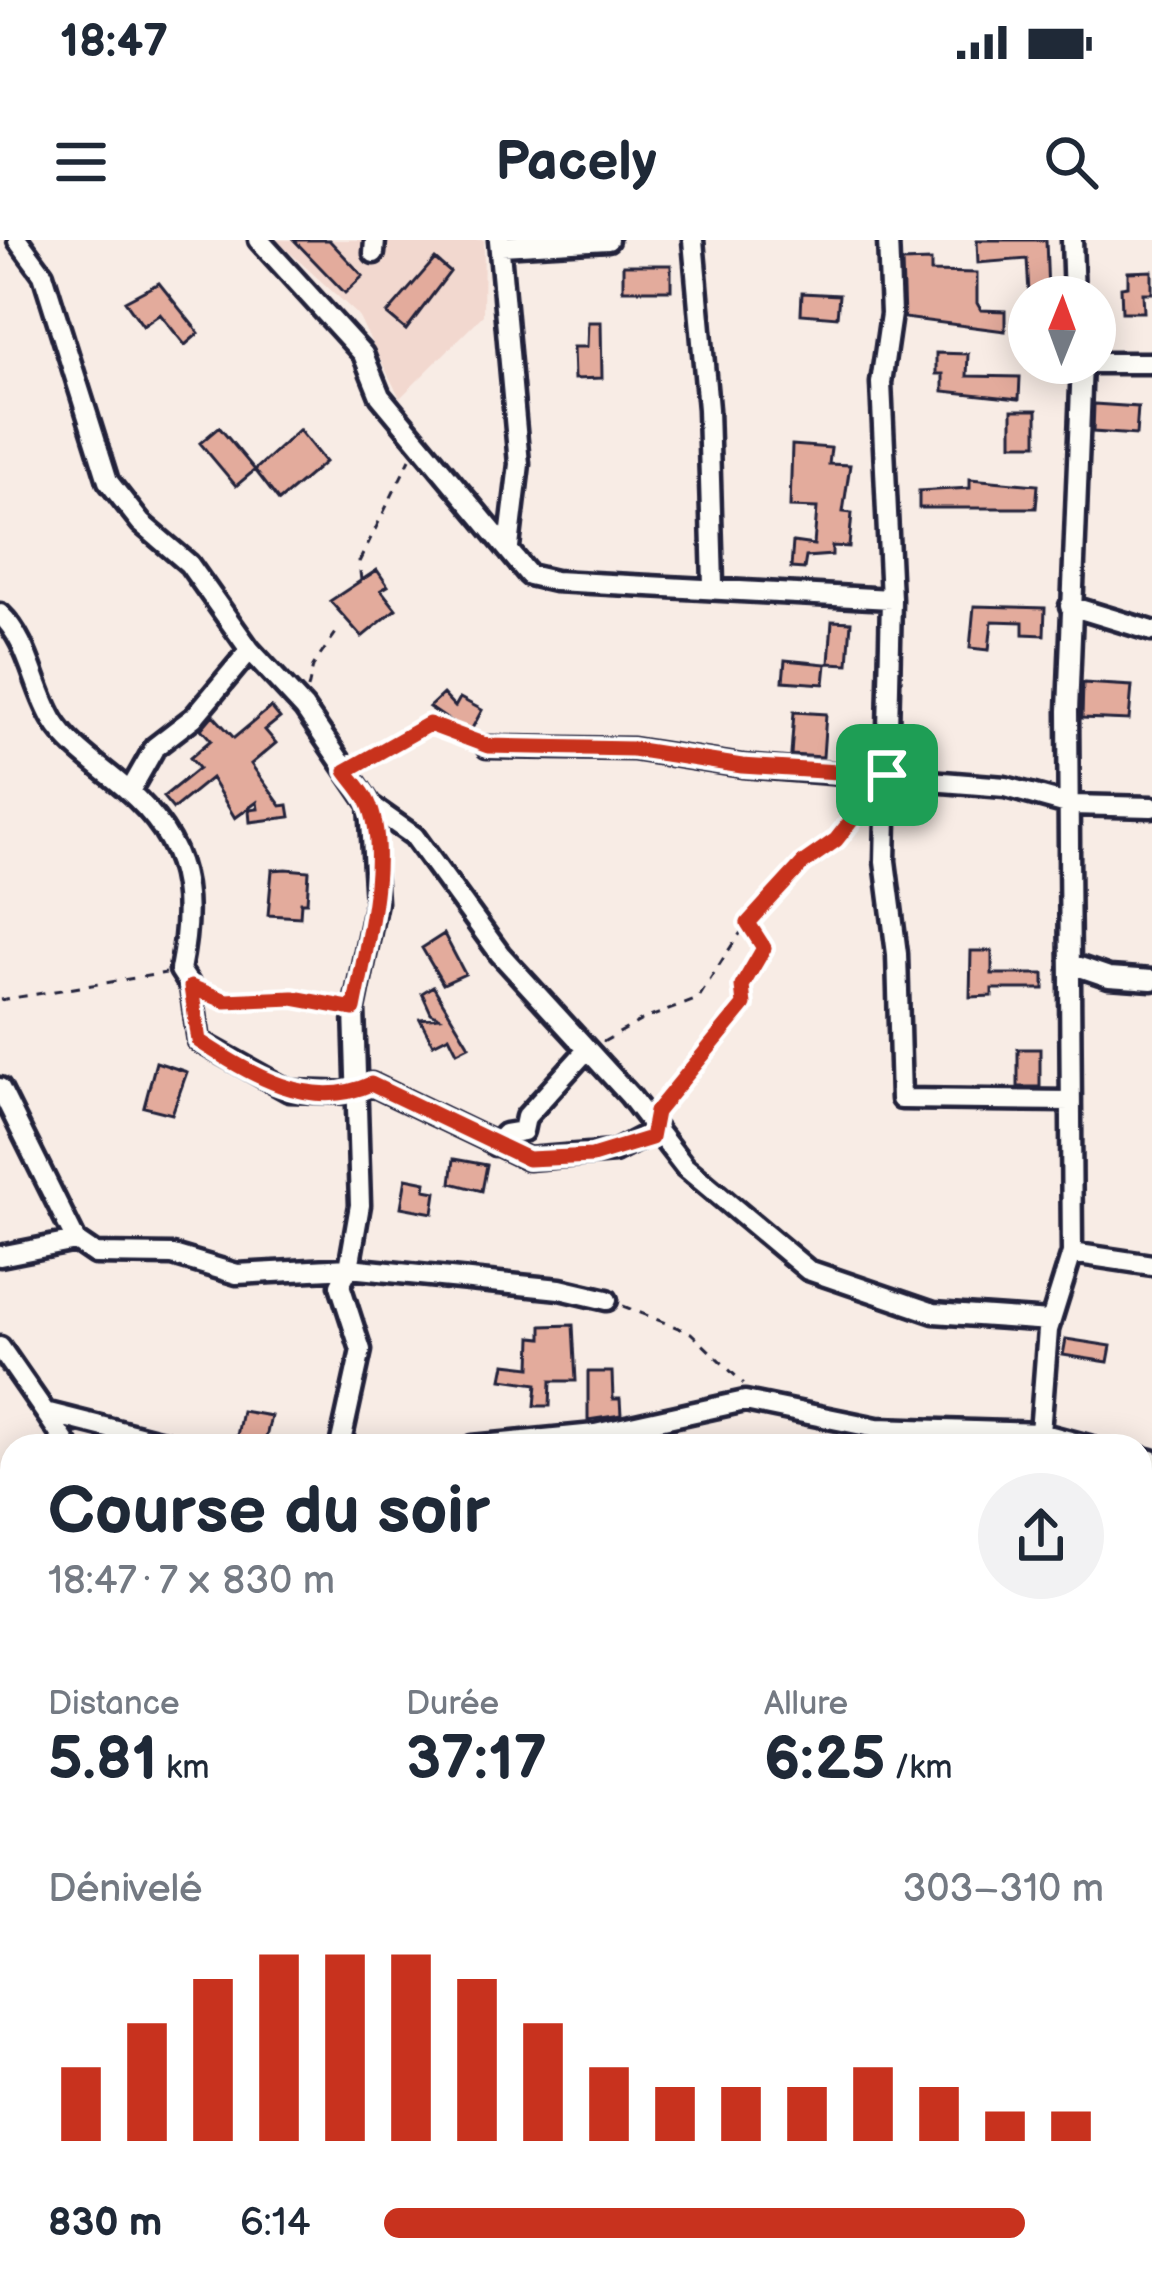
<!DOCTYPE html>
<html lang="fr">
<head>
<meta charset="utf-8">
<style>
	:root { --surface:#fff; --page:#f2f2f3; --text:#1f2937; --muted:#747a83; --accent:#c8321e }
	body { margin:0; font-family:"Balsamiq Sans",sans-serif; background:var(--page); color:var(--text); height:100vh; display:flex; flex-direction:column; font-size:45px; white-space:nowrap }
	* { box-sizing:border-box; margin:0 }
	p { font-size:39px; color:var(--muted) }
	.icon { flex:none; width:66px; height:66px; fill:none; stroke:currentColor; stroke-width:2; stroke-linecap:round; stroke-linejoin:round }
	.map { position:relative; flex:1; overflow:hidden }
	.sheet { position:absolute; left:0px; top:1194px; width:1152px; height:858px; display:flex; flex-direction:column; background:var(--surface); border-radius:36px 36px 0 0; box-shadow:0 6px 30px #0003 }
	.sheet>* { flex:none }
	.needle { width:78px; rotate:1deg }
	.controls { position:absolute; left:1008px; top:36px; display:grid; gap:24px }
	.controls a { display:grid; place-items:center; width:108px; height:108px; border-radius:50%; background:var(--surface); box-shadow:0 6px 30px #0003; font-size:60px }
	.pin { position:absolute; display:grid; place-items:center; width:102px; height:102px; color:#fff; margin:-51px; border-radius:24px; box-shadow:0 6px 18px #0006 }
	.round { display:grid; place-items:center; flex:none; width:126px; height:126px; border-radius:63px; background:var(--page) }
	.summary { display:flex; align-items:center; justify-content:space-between; height:204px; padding:0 48px }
	h1 { font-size:66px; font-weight:600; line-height:90px }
	.stats { display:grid; grid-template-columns:repeat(3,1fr); gap:18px; height:204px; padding:12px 48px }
	.stats div { display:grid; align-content:center }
	.stats b { font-size:60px; font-weight:600 }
	.stats small { font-size:33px; font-weight:400 }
	.stats p { font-size:33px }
	.chart { height:336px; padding:24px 48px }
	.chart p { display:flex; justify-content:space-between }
	.chart svg { width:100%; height:216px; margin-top:12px; stroke:var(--accent); stroke-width:6 }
	ul { padding:0 48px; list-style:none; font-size:39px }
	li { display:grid; grid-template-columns:192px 144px 1fr; align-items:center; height:90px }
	li i { height:30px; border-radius:15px; background:var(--accent) }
	.status { display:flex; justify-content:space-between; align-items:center; height:84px; padding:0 60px; background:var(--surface); direction:ltr }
	.status svg { height:33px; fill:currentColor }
	header { display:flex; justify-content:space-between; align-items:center; height:156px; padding:0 48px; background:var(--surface); font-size:54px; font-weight:600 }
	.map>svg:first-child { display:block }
	.built { fill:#f2d8cf }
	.water { fill:#88d8e1; stroke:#5f8f9f; stroke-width:3 }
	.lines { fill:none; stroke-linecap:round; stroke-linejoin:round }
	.stream { stroke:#5f8f9f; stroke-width:4.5 }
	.building { fill:#e3ab9c; stroke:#22223b; stroke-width:3 }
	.minor-casing { stroke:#22223b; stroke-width:27 }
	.path { stroke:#22223b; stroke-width:3; stroke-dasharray:9 9; stroke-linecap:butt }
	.minor { stroke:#fdfcf7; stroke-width:18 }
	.route-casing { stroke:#fff; stroke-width:24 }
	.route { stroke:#c8321e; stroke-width:15 }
</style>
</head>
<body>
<div class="status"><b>18:47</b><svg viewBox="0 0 49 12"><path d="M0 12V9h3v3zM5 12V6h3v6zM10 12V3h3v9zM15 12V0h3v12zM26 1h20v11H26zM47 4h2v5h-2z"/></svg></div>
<header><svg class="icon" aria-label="menu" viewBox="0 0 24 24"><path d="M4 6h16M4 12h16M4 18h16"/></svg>Pacely<svg class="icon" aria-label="search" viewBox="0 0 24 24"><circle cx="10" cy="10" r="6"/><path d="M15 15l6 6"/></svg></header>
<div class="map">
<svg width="1152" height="2052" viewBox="0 0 1152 2052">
	<rect width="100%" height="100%" fill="#f8ece5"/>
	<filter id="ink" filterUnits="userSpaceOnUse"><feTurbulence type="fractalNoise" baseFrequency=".00833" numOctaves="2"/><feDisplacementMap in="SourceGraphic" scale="24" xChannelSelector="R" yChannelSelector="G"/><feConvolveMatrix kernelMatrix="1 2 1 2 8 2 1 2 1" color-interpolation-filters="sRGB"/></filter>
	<g filter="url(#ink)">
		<path class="built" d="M276 0H484L483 75 400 158 357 74Z"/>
		<path class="water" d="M12 1529V1814L0 1813V1532Z
			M1140 1644H1152V2052H1117L1091 2040H1140Z"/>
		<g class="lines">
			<path class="stream" d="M533 2040 539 2052"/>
		</g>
		<path class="building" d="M294 0H329L363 36 345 53Z
			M977 0H1046L1048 52 1029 53 1027 19 978 23Z
			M435 19 450 32 406 90 387 74Z
			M931 21V32L977 33V63L981 70 1005 71V91L904 78 902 22Z
			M623 25H671V50H623Z
			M1152 31V53H1143L1144 72H1122L1121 47 1128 46V32Z
			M159 43 199 93 185 105 160 74 143 86 125 61Z
			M802 53 839 55 837 77 801 74Z
			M588 82H601L602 138 574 139 573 107H587Z
			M936 113 968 114 967 136 1020 137 1019 159 943 151V134H936Z
			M1094 164 1138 167 1136 195 1093 192Z
			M1012 170H1037V204H1012Z
			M219 187 255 230 236 246 200 203Z
			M299 190 325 222 279 261 255 230Z
			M792 205 831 208 829 224 850 225 843 272 852 273 849 307 832 306V315L806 317 804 329 791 328 793 302 814 305 817 268 790 267Z
			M970 239 1038 245 1036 268H919V251L970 248Z
			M377 330 388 346 381 350 396 369 362 397 330 361Z
			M974 366 1045 368 1044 395 1023 394V382L992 381 989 410 970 408Z
			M832 381 851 382 848 424 829 423Z
			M785 420 826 424 824 444 783 441Z
			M1083 443 1132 446 1129 480 1082 478Z
			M443 454 455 467 460 458 482 470 469 494 429 467Z
			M271 467 280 478 265 490 276 503 251 524 281 566 288 565 290 577 250 582 249 570 258 569 257 562 235 578 211 538 173 569 163 557 199 528 190 518 211 500 201 489 213 475 234 498Z
			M794 472 826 474 823 517 791 515Z
			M286 629 309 631 307 662H301L300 677 268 675 272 630Z
			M444 694 465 734 443 744 422 708Z
			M971 711H992V734H1044V749H992V756L970 757Z
			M433 746 469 806 457 812 449 796 433 804 420 779 439 777 431 773 422 753Z
			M1018 809H1040V847H1018Z
			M156 822 187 832 172 874 144 867Z
			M454 919 487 925 482 951 451 943Z
			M406 938 426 942 425 950 436 952 433 973 401 967Z
			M573 1085 576 1141H551L550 1166H535L537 1144 502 1139 505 1124 531 1127 532 1097 542 1098V1086Z
			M1066 1099 1111 1106 1108 1122 1063 1115Z
			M588 1132H612L613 1159H620L621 1175 588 1180Z
			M242 1171 271 1176 264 1206H247L249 1199 237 1196Z"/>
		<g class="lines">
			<g class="minor-casing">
				<path id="minor" d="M18 0 43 34 108 241 141 283 189 324 250 410 304 468 370 565 376 662 354 769 360 965 349 1028 340 1045 361 1110 340 1206
					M259 0 363 114 380 156 529 335 555 341 891 359
					M499 0 519 224 509 307
					M693 0 708 169 713 345
					M888 0 891 74 881 143 891 359 885 621 897 714 901 859 1070 861
					M1072 0 1074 57
					M501 6 608 0
					M374 13 375 0
					M1089 123H1152
					M1070 366 1152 391
					M0 374C29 401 33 446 53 480 66 502 92 521 112 537 184 594 197 643 180 730L191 747 199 801 289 851 354 853
					M487 507 633 509 742 526 1005 547 1071 565 1152 567
					M130 551 155 507 194 477 250 410
					M370 565 414 596 500 714 630 856 685 927 808 1030 934 1073 1050 1081
					M1071 724 1109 737 1152 740
					M0 848 76 1001 95 1014 173 1015 237 1034 349 1028 560 1049 607 1060
					M359 850 371 844 528 919 614 912 656 890
					M495 905 505 894 523 891 526 877 585 812
					M1072 1013 1152 1025
					M0 1016 76 1001
					M0 1107 45 1172 179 1206
					M45 1172 68 1206
					M1040 1193 1048 1090 1072 1013 1068 471 1082 123
					M473 1206 595 1194 745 1161 877 1188 1040 1193 1089 1206
					M1140 1217 1152 1220"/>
			</g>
			<path class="path" d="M361 340 359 322 410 219
				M308 449 313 426 340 387
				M361 522 429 484 468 501
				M208 754C246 769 294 756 334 765
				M0 760 166 733
				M603 802 642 780 698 759C722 720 743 685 775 650 806 618 849 598 869 556
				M660 867 744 765 743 746 764 708 749 684
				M623 1066 691 1093 744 1144"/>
			<use href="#minor" class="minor"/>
		</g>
	</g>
	<g class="lines" filter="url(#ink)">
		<g class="route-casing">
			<path id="route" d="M429 484 488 506 633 509 742 526 887 535 836 600 803 623 748 683 764 708 742 746 744 765 656 872 651 898 592 916 528 919 371 844C310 872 250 834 199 801L191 747 226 761 293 758 354 769C364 715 392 613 368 562 363 551 353 541 346 531Z"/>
		</g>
		<use href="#route" class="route"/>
	</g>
</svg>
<div class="controls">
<a><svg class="needle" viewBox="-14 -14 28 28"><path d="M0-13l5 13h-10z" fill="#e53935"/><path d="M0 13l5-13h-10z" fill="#747a83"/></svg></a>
</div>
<div class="pin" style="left:887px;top:535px;background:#1e9e55"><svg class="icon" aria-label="arrive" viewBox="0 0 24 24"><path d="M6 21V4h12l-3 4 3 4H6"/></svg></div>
<section class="sheet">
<div class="summary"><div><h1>Course du soir</h1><p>18:47 · 7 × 830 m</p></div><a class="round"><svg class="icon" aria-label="share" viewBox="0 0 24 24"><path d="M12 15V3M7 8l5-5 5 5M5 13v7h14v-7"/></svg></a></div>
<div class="stats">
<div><p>Distance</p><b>5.81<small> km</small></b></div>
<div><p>Durée</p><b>37:17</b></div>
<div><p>Allure</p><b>6:25<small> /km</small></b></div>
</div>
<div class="chart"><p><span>Dénivelé</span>303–310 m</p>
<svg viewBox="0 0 160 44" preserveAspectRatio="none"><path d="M5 44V29M15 44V20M25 44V11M35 44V6M45 44V6M55 44V6M65 44V11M75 44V20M85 44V29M95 44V33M105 44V33M115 44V33M125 44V29M135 44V33M145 44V38M155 44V38"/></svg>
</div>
<ul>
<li><b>830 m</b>6:14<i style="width:89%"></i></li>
</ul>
</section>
</div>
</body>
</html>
